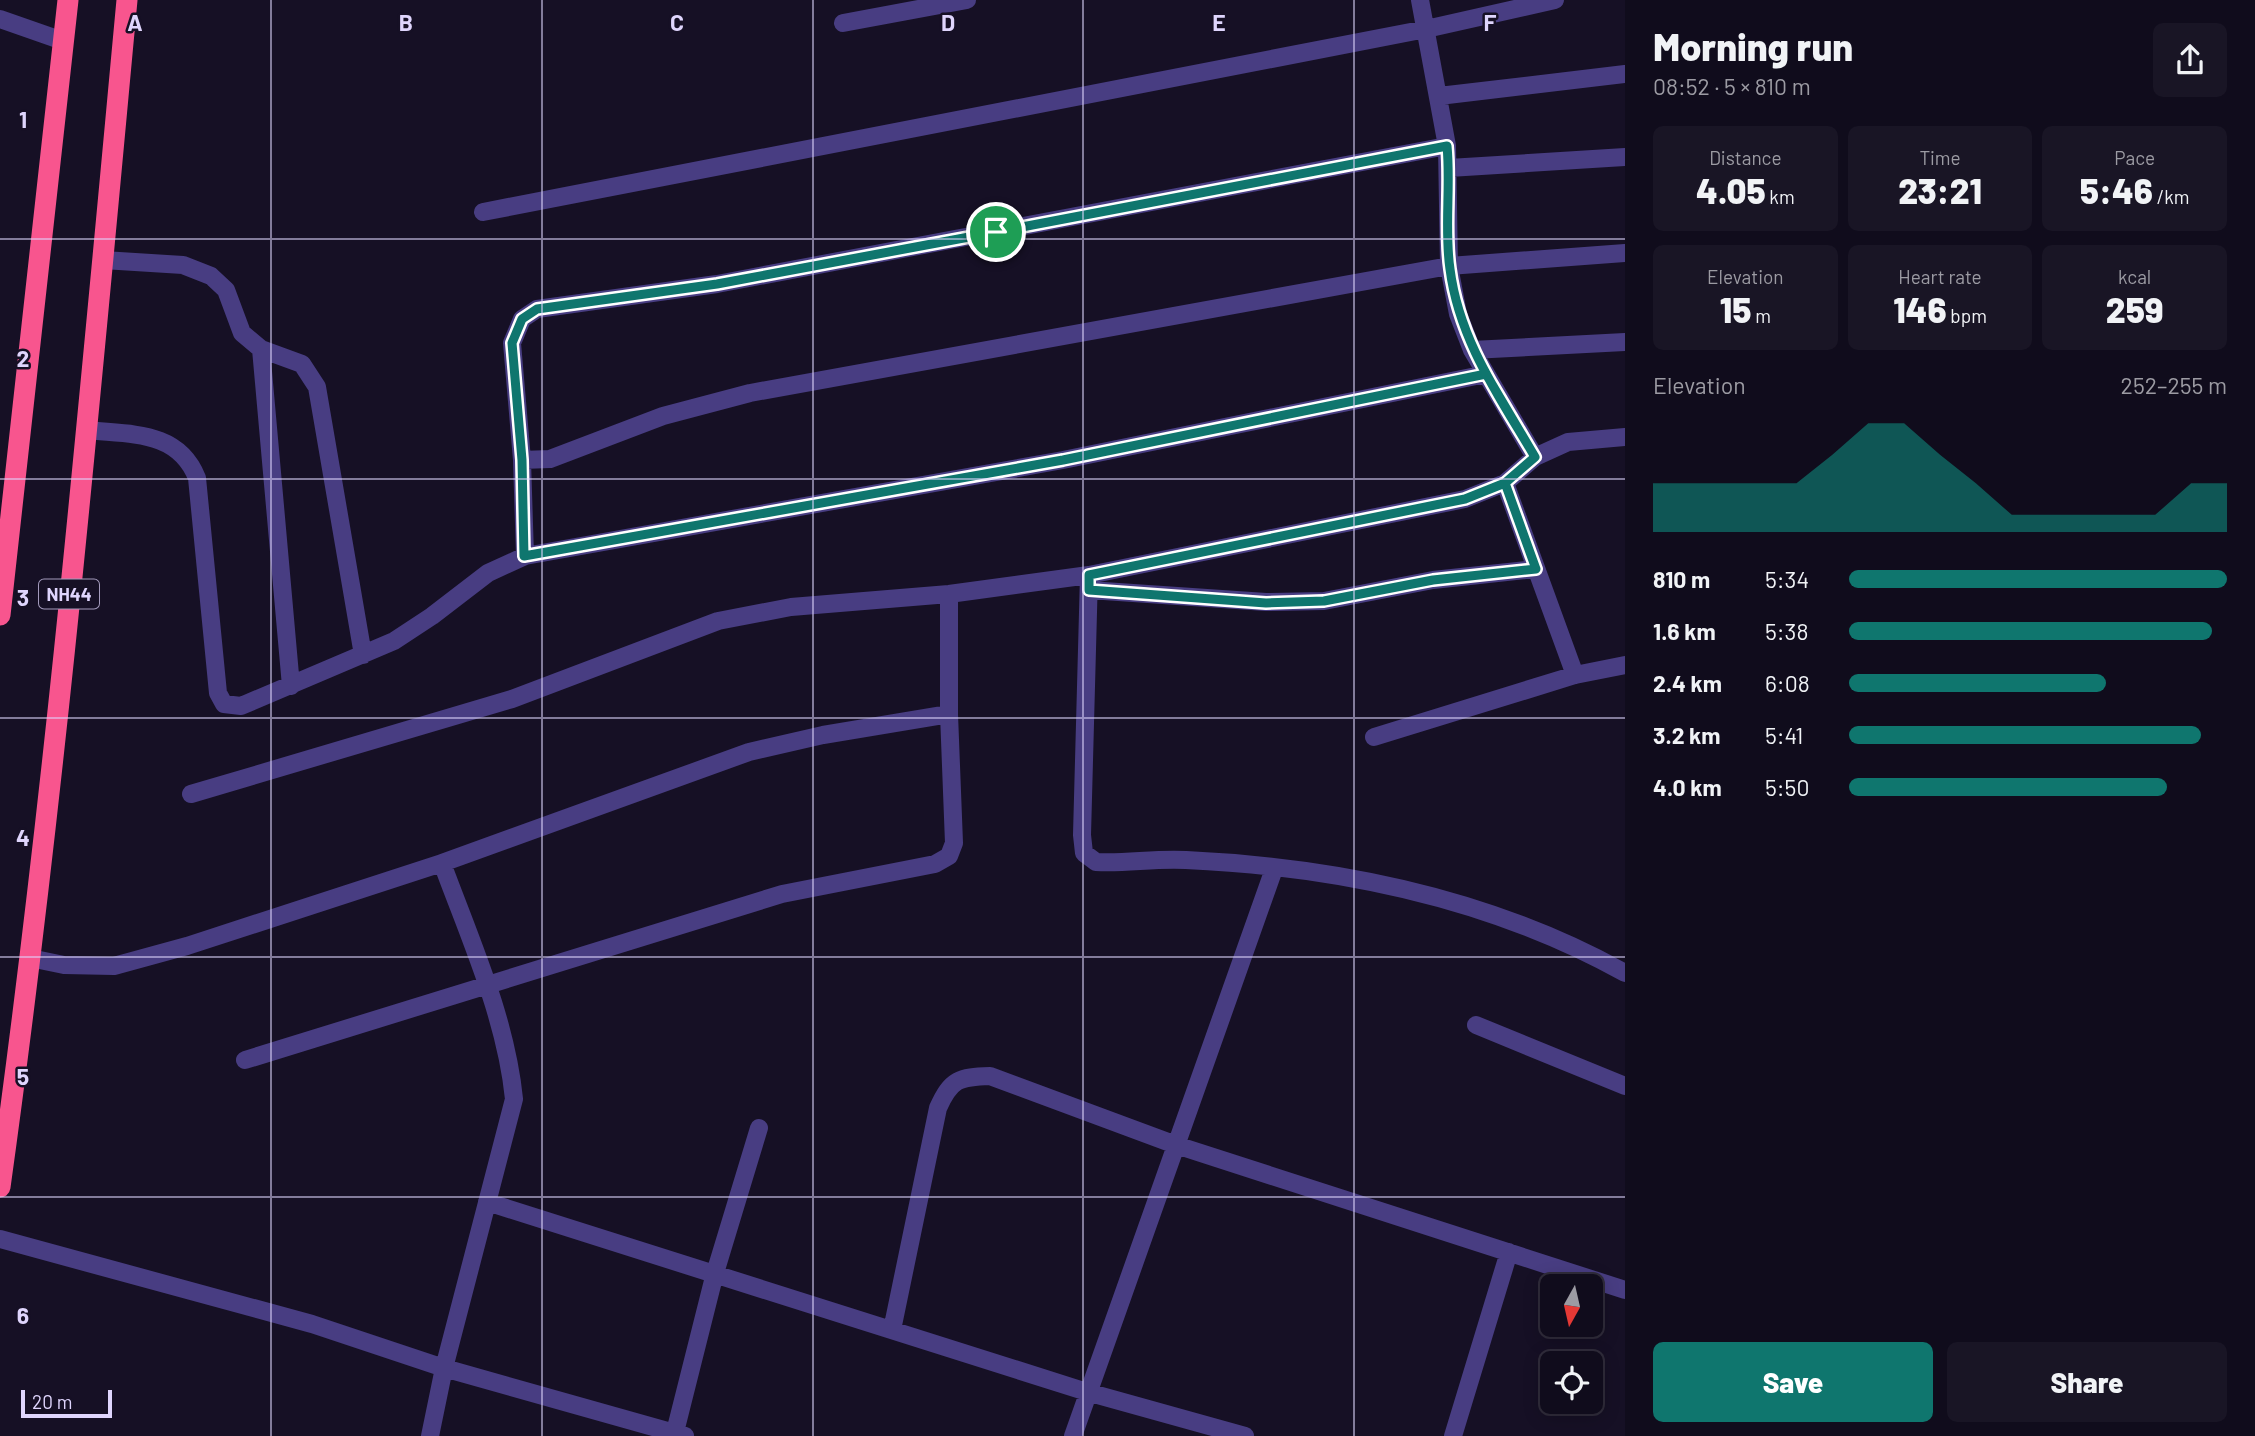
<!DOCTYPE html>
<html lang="en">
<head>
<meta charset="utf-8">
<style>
	:root { --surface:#100c1c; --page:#191525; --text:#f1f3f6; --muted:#9c9ba3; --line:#302c3b; --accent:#0f766e }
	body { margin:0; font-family:Barlow,sans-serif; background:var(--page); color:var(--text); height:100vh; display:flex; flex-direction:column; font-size:26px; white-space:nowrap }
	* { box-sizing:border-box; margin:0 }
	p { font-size:23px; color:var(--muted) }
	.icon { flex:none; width:38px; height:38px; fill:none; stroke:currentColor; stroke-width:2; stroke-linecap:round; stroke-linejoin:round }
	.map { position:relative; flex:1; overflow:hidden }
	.sheet { display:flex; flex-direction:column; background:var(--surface); width:630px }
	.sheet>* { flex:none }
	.needle { width:46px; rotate:188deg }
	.buttons { position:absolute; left:1540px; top:1274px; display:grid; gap:14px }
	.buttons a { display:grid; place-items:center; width:63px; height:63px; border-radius:10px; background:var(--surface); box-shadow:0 4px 18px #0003,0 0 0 2px var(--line); font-size:35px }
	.scale { position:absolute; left:21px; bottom:18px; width:91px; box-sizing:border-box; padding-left:7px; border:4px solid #dfd5fd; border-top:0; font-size:19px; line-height:24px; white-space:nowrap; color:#dfd5fd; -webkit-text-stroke:5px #161025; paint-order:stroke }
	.pin { position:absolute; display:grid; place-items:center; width:60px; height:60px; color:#fff; margin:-30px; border:4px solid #fff; border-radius:50%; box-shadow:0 2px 7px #0007 }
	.round { display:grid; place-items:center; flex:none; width:74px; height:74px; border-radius:10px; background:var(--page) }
	.summary { display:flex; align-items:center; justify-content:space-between; height:119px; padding:0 28px }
	h1 { font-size:38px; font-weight:800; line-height:52px }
	.stats { display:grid; grid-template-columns:repeat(3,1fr); gap:10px; height:119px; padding:7px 28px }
	.stats div { display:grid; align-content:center; border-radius:10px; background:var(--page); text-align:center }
	.stats b { font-size:35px; font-weight:800 }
	.stats small { font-size:19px; font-weight:400 }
	.stats p { font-size:19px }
	.chart { height:196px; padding:14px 28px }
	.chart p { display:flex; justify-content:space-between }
	.chart svg { width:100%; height:126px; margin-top:7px; fill:var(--accent); opacity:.7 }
	.primary-button { display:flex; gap:14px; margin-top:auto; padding:14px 28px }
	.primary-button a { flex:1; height:80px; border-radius:10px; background:var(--accent); color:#fff; font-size:28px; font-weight:800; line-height:80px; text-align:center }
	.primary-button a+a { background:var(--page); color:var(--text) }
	ul { padding:0 28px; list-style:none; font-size:23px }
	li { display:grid; grid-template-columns:112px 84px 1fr; align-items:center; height:52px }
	li i { height:18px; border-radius:9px; background:var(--accent) }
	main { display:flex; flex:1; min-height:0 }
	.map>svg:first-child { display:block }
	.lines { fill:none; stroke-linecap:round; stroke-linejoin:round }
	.lane { stroke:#483d82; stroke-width:18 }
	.street { stroke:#483d82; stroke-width:18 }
	.highway { stroke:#f8558e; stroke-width:21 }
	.route-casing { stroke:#fff; stroke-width:14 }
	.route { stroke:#0f766e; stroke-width:9 }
	.grid { fill:none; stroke:#dfd5fd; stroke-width:2; stroke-opacity:0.55 }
	.labels { text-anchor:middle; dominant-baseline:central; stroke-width:5; stroke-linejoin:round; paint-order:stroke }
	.shield { fill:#161025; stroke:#a39abc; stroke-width:2 }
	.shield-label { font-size:18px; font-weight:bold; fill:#dfd5fd }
	.grid-label { font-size:23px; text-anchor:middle; font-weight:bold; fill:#dfd5fd; stroke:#161025; stroke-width:5; stroke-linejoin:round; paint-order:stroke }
</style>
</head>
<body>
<main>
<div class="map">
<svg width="1625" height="1436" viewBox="0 0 1625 1436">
	<rect width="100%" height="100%" fill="#161025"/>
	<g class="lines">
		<path class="lane" d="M0 19 63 41"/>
		<path class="street" d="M1420 0 1447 146 1449 266 1458 314 1472 350 1535 457
			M843 23 967 0
			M1439 96 1625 74
			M1449 168 1625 157
			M483 212 1426 29 1555 0
			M103 260 183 265 211 276 226 290 242 333 261 349 302 364 317 387 363 655
			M261 349 291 686
			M1472 350 1625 342
			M86 430C131 435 178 430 197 478L218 693 224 704 241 706 394 641 432 616 488 573 525 556 1063 460 1486 374
			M522 460 550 459 663 416 750 393 1449 266 1625 253
			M1505 483 1575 675
			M525 556 522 460 512 343 522 319 537 309 717 284 1447 146
			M1089 575 1082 835 1084 853 1096 862C1125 864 1155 858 1186 860 1337 867 1492 899 1625 973
			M1089 590 1266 602 1324 601 1433 580 1536 569
			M1374 737 1575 675 1625 665
			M191 794 512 699 718 621 791 607 949 594 1089 575 1465 499 1505 483 1535 457 1568 442 1625 437
			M30 958 64 965 114 966 187 946 442 863 749 752 823 735 949 714
			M1476 1025 1625 1086
			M245 1060 782 894 935 864 949 856 954 843 949 714V594
			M487 1202 1087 1392 1245 1436
			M0 1239 312 1324 444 1368 685 1436
			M892 1330 938 1108C951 1079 959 1077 990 1076L1176 1145 1625 1290
			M430 1436 444 1368 514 1099C506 1018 470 939 442 863
			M674 1436 715 1273 759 1128
			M1073 1436 1274 869
			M1453 1436 1509 1252"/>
		<path class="highway" d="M0 615 68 0
			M0 1187C55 793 90 396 127 0"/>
	</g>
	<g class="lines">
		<g class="route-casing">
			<path id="route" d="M996 232 1447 146C1451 187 1444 229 1450 269 1459 340 1499 396 1535 457L1505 483 1465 499 1089 575V590L1266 603 1324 601 1433 580 1536 569 1505 483 1535 457 1486 374 1063 460 524 556 522 460 512 343 522 319 537 309 717 284 996 232"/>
		</g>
		<use href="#route" class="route"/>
	</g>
	<path class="grid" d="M271 0V1436M542 0V1436M813 0V1436M1083 0V1436M1354 0V1436M0 239H1625M0 479H1625M0 718H1625M0 957H1625M0 1197H1625"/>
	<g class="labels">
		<rect class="shield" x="39" y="579.5" width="60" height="29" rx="5"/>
		<g class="shield-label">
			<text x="69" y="594">NH44</text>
		</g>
	</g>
	<g class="grid-label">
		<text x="135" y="31">A</text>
		<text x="406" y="31">B</text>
		<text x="677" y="31">C</text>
		<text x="948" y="31">D</text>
		<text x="1219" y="31">E</text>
		<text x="1490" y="31">F</text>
		<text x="23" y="128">1</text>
		<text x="23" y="367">2</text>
		<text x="23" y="606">3</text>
		<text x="23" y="846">4</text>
		<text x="23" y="1085">5</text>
		<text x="23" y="1324">6</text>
	</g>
</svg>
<div class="buttons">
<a><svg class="needle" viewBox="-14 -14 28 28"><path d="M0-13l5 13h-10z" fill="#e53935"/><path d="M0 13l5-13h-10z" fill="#9c9ba3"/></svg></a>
<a><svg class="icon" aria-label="locate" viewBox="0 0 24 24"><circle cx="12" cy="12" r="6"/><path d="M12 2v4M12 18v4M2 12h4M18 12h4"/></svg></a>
</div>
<div class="scale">20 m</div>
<div class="pin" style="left:996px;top:232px;background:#1e9e55"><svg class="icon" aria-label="arrive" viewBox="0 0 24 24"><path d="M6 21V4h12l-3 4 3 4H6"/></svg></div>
</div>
<section class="sheet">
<div class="summary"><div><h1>Morning run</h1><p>08:52 · 5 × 810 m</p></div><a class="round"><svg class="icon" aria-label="share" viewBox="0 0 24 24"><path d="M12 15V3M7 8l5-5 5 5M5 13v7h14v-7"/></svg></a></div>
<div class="stats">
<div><p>Distance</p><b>4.05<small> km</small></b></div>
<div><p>Time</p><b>23:21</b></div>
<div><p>Pace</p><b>5:46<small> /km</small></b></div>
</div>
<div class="stats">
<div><p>Elevation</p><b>15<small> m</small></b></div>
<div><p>Heart rate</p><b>146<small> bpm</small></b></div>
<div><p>kcal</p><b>259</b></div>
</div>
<div class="chart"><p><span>Elevation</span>252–255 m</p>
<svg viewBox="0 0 160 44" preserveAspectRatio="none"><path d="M0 44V27L10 27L20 27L30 27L40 27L50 17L60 6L70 6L80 17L90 27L100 38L110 38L120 38L130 38L140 38L150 27L160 27V44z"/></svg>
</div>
<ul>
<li><b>810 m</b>5:34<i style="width:100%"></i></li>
<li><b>1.6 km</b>5:38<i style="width:96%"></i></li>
<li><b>2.4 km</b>6:08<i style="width:68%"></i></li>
<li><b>3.2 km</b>5:41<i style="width:93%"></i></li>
<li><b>4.0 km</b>5:50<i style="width:84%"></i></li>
</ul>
<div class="primary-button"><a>Save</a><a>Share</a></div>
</section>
</main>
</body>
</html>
